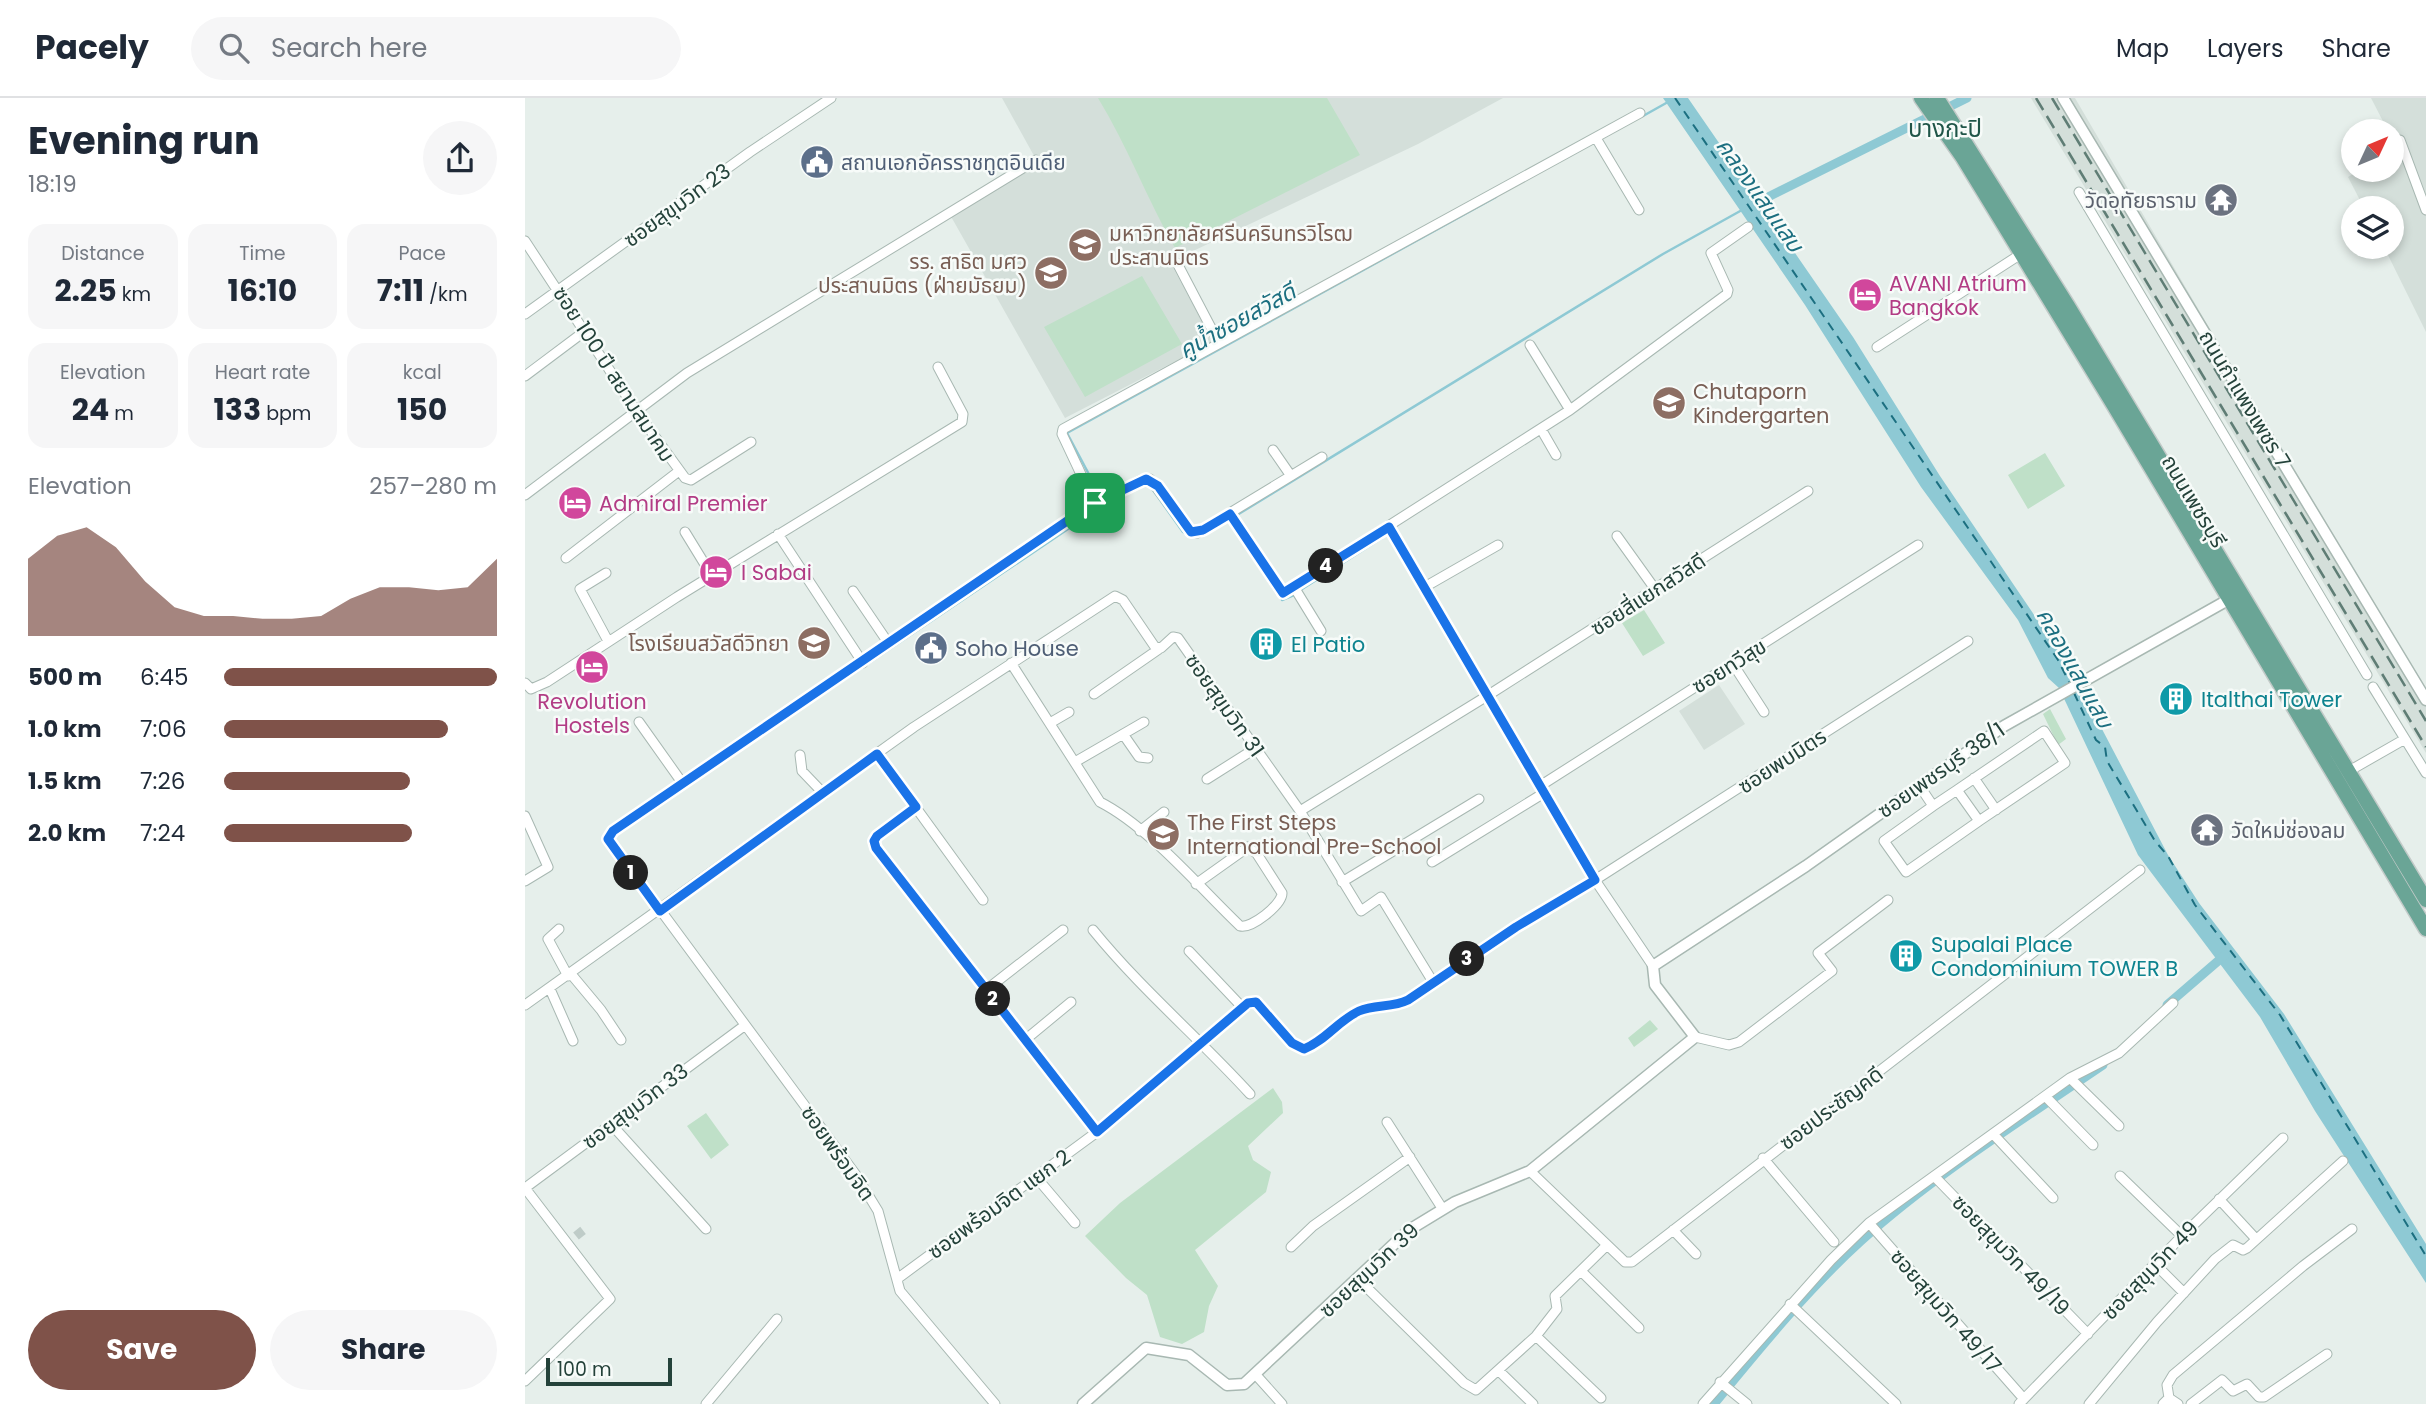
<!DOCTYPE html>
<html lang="en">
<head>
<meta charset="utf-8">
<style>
	:root { --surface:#fff; --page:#f6f6f7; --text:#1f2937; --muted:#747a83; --line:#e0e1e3; --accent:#7f5249 }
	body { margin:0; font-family:Poppins,"Noto Sans Thai",sans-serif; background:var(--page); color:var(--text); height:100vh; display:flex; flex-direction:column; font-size:26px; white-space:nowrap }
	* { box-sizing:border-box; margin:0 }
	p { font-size:23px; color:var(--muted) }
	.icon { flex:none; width:38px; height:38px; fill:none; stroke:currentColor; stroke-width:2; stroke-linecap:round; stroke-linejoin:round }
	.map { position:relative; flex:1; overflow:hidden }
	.panel { display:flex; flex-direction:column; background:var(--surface); width:525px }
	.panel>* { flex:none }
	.needle { width:46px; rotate:46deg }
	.buttons { position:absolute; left:1816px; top:21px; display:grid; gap:14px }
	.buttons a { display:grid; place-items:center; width:63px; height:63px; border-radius:50%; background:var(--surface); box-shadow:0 4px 10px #0003; font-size:35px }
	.scale { position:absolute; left:21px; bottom:18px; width:126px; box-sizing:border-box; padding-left:7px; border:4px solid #24423a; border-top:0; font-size:19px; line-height:24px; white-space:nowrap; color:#24423a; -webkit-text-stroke:5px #f7fbf9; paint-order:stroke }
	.pin { position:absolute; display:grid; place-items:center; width:60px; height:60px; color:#fff; margin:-30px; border-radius:14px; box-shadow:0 4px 10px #0006 }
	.km { position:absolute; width:35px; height:35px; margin:-18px; border-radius:50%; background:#222; color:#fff; font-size:19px; line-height:35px; text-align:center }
	.round { display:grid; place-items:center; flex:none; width:74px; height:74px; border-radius:37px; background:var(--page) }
	.overview { display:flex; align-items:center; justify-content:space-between; height:119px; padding:0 28px }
	h1 { font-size:38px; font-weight:700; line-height:52px }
	.stats { display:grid; grid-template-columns:repeat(3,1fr); gap:10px; height:119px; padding:7px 28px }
	.stats div { display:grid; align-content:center; border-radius:18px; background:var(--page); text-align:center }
	.stats b { font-size:30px; font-weight:700 }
	.stats small { font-size:19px; font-weight:400 }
	.stats p { font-size:19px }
	.chart { height:196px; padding:14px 28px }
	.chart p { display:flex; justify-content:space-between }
	.chart svg { width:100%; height:126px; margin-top:7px; fill:var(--accent); opacity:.7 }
	.button { display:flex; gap:14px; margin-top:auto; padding:14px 28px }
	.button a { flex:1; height:80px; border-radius:42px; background:var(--accent); color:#fff; font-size:28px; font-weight:700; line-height:80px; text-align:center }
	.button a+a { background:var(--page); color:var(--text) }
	ul { padding:0 28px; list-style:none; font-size:23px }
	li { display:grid; grid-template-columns:112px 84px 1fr; align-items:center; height:52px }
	li i { height:18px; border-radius:9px; background:var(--accent) }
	header { display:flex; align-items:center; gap:42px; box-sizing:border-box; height:98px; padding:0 35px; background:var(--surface); border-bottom:2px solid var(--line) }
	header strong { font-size:33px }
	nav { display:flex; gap:38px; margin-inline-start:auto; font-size:24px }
	.search { width:490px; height:63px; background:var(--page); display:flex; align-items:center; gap:18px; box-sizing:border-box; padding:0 24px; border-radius:38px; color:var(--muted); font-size:26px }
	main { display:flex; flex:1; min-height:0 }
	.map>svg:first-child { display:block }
	.built { fill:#d4dfda }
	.green { fill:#bfe0c8 }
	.water { fill:#8ec9d4 }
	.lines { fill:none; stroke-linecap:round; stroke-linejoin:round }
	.stream { stroke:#8ec9d4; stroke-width:2.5 }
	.canal { stroke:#8ec9d4; stroke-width:9 }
	.ferry { stroke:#1c6f80; stroke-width:2; stroke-dasharray:9 7; stroke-linecap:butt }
	.minor-tunnel { stroke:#bfccc8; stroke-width:9; stroke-dasharray:9 4.5; stroke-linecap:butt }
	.minor-casing { stroke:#a8b8b2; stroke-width:11 }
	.tertiary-casing { stroke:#a8b8b2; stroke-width:13 }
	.primary-casing { stroke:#c2cac8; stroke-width:17 }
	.minor { stroke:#fff; stroke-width:9 }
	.tertiary { stroke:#fff; stroke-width:10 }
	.primary { stroke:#6aa596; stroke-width:14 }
	.rail { stroke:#5f7d75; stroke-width:2.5; stroke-dasharray:14 7; stroke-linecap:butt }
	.route-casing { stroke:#fff; stroke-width:14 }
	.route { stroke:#1a73e8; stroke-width:9 }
	.labels { text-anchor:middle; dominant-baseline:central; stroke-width:5; stroke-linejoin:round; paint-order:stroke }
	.service-label { font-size:21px; fill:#4e5e75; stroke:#f7fbf9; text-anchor:start }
	.worship-label { font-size:21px; fill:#5b616d; stroke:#f7fbf9; text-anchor:end }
	.street-label { font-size:21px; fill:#24423a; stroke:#f7fbf9 }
	.education-label { font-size:21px; fill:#785e54; stroke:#f7fbf9; text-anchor:start }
	.hotel-label { font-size:21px; fill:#b23c85; stroke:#f7fbf9; text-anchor:start }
	.culture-label { font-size:21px; fill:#0d838f; stroke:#f7fbf9; text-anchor:start }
	.water-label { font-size:23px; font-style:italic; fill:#1c6f80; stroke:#f7fbf9 }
	.quarter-label { font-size:24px; fill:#1f5548; stroke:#f7fbf9 }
</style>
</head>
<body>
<header>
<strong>Pacely</strong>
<div class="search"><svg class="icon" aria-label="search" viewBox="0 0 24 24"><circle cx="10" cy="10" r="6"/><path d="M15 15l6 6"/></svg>Search here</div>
<nav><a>Map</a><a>Layers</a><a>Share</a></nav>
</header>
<main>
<section class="panel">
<div class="overview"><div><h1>Evening run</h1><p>18:19</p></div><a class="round"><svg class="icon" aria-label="share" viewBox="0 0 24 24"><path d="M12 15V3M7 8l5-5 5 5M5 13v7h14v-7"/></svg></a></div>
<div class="stats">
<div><p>Distance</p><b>2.25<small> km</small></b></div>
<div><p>Time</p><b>16:10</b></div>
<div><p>Pace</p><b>7:11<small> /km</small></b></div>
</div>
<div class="stats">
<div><p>Elevation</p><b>24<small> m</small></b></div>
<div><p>Heart rate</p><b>133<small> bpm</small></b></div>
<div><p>kcal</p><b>150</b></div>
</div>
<div class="chart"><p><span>Elevation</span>257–280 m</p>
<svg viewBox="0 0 160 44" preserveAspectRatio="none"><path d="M0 44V17L10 9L20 6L30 13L40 25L50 34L60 37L70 37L80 38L90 38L100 37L110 31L120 27L130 27L140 28L150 27L160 17V44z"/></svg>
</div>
<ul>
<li><b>500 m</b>6:45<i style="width:100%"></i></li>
<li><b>1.0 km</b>7:06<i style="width:82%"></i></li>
<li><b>1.5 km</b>7:26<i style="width:68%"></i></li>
<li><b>2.0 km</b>7:24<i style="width:69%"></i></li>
</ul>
<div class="button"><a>Save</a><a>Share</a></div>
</section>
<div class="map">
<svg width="1901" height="1306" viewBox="0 0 1901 1306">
	<rect width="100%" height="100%" fill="#e6efeb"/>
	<path class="built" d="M477 0H978L893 46 645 164 688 244 540 320 424 115 513 65Z
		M1506 0H1550L1901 601V655Z
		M1846 0H1901V234L1859 149H1867V110H1839L1823 79 1835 72H1867V53L1871 50 1867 33H1863Z
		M1194 587 1220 626 1179 652 1154 613Z"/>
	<path class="green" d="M573 0H802L835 57 650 150C622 101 602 47 573 0Z
		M617 178 657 246 560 299 519 229Z
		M1520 355 1540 388 1503 411 1483 377Z
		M1119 512 1140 545 1118 558 1097 525Z
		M1525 611 1541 641 1533 647 1518 616Z
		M1125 922 1133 931 1109 949 1103 940Z
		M748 990 757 1004 758 1015 723 1048 728 1062 746 1074 741 1094 670 1152 693 1188 684 1208 679 1234 657 1246 635 1239 622 1197 601 1180 560 1138 595 1105Z
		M181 1015 204 1047 186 1061 162 1028Z"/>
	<path class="water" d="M1138 0H1163L1328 239 1415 378 1545 570 1643 757 1674 805 1759 916 1901 1146V1185L1790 1013 1735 919 1613 757 1534 590 1523 580 1493 522 1396 389 1280 207Z"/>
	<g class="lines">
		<path class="stream" d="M1118 18 1143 4
			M628 392 658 434 667 439
			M576 399 542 335 971 99
			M712 417 1138 156 1217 112
			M774 493 857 440
			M757 502 769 497
			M298 596 580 406"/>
		<path class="canal" d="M1225 108 1442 0
			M1642 907 1700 857
			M1189 1306C1235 1250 1282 1192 1336 1143 1408 1078 1497 1022 1578 967"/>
		<path class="ferry" d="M1150 0 1533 562 1545 586
			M1549 595 1571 642 1580 649 1582 663 1630 743 1643 758 1670 807 1755 917 1901 1158"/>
		<path class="minor-tunnel" d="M51 1138 61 1130"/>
		<g class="minor-casing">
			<path id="minor" d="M1071 40 1114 112
				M1875 42 1901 112
				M1554 94 1842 577
				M0 143 112 314 160 380 166 382 226 344
				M652 165 694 245
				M0 216 225 54 306 0
				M1005 247 1045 312
				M1352 249 1496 156
				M0 278 60 233
				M1016 331 1031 357
				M748 352 766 378
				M0 397 162 275 511 62
				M570 406 537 336 538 331 1115 15
				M705 417 755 493 760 494 1045 312 1202 196 1203 192 1186 155 1223 129
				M864 429 1070 782 1128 868
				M160 434 187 478
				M253 436 338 565
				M1092 438 1130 491
				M41 460 154 373
				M81 475 55 491 83 543
				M769 489 796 533
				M898 490 973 447
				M328 493 364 546
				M486 565 575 704C624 729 674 789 715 828 726 831 757 807 757 795L732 756 723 749 671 786
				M1208 566 1239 614
				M0 585 6 591 22 584 152 499 437 324 438 316 413 269
				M1848 589 1901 675
				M569 596 634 551
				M114 624 158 686
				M525 625 544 614
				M598 636 614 659 623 660
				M352 656 458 802
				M275 657 277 673 299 696
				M550 664 619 624
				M1824 673 1880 641
				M1449 680 1471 712
				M682 681 731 650
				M1394 687 1408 708 1432 692 1454 723 1381 774 1359 743 1408 708
				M1015 688 1393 447
				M1432 692 1519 633 1540 665 1454 723
				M391 709 352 738 349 743 351 750 572 1034
				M775 713 962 598 1283 393
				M0 718 23 769 0 783
				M615 733 639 714
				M907 764 1019 695
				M817 784 954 701
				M34 831 23 841 43 878
				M568 832C616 891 674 940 725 996
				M664 853 717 909
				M46 876 76 912 96 942
				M25 891 48 943
				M461 892 538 832
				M0 907 389 629 590 498 598 502 630 549 636 550 648 539 653 540 775 713 836 813 856 799 908 884
				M1170 939 1204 947 1214 944 1307 873 1293 855 1363 802
				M500 942 546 904
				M1545 980 1594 1028
				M1521 999 1568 1047
				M862 1024 917 1110
				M86 1026 181 1131
				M1469 1037 1528 1100
				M1238 1060 1309 1144
				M1005 1073 1100 1164H1107L1615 772
				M1409 1078 1563 1236
				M1595 1078 1657 1138
				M511 1079 550 1125
				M0 1090 219 928
				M0 1090 85 1201 0 1283
				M1694 1101 1731 1141
				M1344 1125 1499 1301
				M1148 1132 1171 1156
				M766 1149 788 1128 885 1059
				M1630 1166 1659 1195
				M1056 1173 1114 1230
				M372 1181 572 1034 717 909 731 904 767 945 779 951C800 943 814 922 834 913 850 906 867 910 883 902L991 829 1070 782 1443 543
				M833 1181 939 1285 951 1292 1011 1238 1032 1211 1030 1198 1082 1147
				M1265 1206 1371 1306
				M1011 1238 1076 1300
				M974 1273 1008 1306
				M731 1277 757 1306
				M1195 1284 1222 1306
				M1644 1300 1653 1306
				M181 1306 252 1221
				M470 1306 375 1193 353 1113 331 1077 83 741 88 733 564 409 616 382 625 381 663 431 672 435 797 359
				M1178 1306 1306 1162 1344 1125 1545 980 1594 955 1648 905
				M1494 1306 1657 1138 1758 1040
				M1564 1306 1632 1224 1690 1161 1708 1147 1718 1152 1722 1150 1818 1063
				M1638 1306 1644 1300 1642 1287 1648 1277 1778 1168 1827 1131
				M1666 1306 1697 1282 1708 1293 1722 1286 1734 1299H1739L1802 1256"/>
		</g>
		<g class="tertiary-casing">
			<path id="tertiary" d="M1538 0 1901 602
				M558 1306 621 1250 664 1257 702 1287 719 1286 884 1132 930 1104 1005 1073 1170 939 1130 887 1128 868 1281 768 1479 628 1710 498"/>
		</g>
		<g class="primary-casing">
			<path id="primary" d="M1396 0 1438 60 1588 306 1901 831
				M1412 0 1543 208 1901 802"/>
		</g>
		<use href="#minor" class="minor"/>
		<use href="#tertiary" class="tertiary"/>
		<use href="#primary" class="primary"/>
		<path class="rail" d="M1511 0 1901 649
			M1527 0 1901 623"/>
	</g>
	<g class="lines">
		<g class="route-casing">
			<path id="route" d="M621 381 633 388 666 434 678 432 705 416 758 495 864 429 1070 782 991 829 883 902C867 910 850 906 834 913 814 922 800 943 779 951L767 945 731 904 723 905 572 1034 351 750 349 743 352 738 391 709 352 656 135 813 83 741 88 733 564 408Z"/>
		</g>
		<use href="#route" class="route"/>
	</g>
	<defs>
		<g id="civic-disc" transform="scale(1.75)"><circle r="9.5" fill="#5c6f8a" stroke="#f7fbf9"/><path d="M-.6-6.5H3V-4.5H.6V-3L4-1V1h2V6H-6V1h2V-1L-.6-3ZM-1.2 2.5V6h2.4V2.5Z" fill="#fff"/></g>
		<g id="temple-disc" transform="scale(1.75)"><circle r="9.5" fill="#6b7280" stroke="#f7fbf9"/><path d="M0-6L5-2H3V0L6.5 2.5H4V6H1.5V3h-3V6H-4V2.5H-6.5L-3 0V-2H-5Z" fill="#fff"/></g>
		<g id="university-disc" transform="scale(1.75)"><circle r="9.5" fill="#8d6e63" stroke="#f7fbf9"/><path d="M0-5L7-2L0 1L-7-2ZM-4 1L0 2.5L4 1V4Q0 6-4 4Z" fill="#fff"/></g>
		<g id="school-disc" transform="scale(1.75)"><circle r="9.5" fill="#8d6e63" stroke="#f7fbf9"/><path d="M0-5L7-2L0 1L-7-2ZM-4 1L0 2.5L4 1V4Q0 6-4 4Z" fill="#fff"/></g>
		<g id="hotel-disc" transform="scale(1.75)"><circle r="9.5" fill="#d1479c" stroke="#f7fbf9"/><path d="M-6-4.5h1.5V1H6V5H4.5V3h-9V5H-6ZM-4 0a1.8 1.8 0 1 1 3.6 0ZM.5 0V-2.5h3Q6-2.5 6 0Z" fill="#fff"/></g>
		<g id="building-disc" transform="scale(1.75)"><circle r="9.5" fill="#0f9aa8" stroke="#f7fbf9"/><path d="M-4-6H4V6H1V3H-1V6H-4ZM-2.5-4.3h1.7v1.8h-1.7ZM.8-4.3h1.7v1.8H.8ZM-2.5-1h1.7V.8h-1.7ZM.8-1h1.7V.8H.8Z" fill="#fff"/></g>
	</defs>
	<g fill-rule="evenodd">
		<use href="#civic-disc" x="292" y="64"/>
		<use href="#temple-disc" x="1696" y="102"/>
		<use href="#university-disc" x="560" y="147"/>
		<use href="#school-disc" x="526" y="175"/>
		<use href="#hotel-disc" x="1340" y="197"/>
		<use href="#school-disc" x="1144" y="305"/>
		<use href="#hotel-disc" x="50" y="405"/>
		<use href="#hotel-disc" x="191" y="474"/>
		<use href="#school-disc" x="289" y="545"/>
		<use href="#building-disc" x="741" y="546"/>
		<use href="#civic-disc" x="406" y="550"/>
		<use href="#hotel-disc" x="67" y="569"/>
		<use href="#building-disc" x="1651" y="601"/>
		<use href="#temple-disc" x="1682" y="732"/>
		<use href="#school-disc" x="638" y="736"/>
		<use href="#building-disc" x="1381" y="858"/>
	</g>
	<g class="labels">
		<g class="service-label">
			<text x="316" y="64">สถานเอกอัครราชทูตอินเดีย</text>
			<text x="430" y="550">Soho House</text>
		</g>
		<g class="worship-label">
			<text x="1672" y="102">วัดอุทัยธาราม</text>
			<text x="1706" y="732" text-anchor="start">วัดใหม่ช่องลม</text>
		</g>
		<g class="street-label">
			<text transform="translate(152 107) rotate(-36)">ซอยสุขุมวิท 23</text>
			<text transform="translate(89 276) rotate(57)">ซอย 100 ปี สยามสมาคม</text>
			<text transform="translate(1720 301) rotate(59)">ถนนกำแพงเพชร 7</text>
			<text transform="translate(1669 403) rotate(59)">ถนนเพชรบุรี</text>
			<text transform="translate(1123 496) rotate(-33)">ซอยสี่แยกสวัสดี</text>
			<text transform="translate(1204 568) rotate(-32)">ซอยทวีสุข</text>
			<text transform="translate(700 607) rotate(55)">ซอยสุขุมวิท 31</text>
			<text transform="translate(1257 663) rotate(-33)">ซอยพบมิตร</text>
			<text transform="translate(1416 672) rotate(-35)">ซอยเพชรบุรี 38/1</text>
			<text transform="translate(110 1008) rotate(-37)">ซอยสุขุมวิท 33</text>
			<text transform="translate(1306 1010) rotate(-37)">ซอยประชัญคดี</text>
			<text transform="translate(313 1055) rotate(55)">ซอยพร้อมจิต</text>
			<text transform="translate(474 1106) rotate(-36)">ซอยพร้อมจิต แยก 2</text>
			<text transform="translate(1486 1157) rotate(46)">ซอยสุขุมวิท 49/19</text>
			<text transform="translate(844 1172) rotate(-43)">ซอยสุขุมวิท 39</text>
			<text transform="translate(1625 1172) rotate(-46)">ซอยสุขุมวิท 49</text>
			<text transform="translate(1421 1213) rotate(49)">ซอยสุขุมวิท 49/17</text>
		</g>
		<g class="education-label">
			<text x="584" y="135">มหาวิทยาลัยศรีนครินทรวิโรฒ<tspan x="584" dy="24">ประสานมิตร</tspan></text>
			<text x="502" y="163" text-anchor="end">รร. สาธิต มศว<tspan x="502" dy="24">ประสานมิตร (ฝ่ายมัธยม)</tspan></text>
			<text x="1168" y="293">Chutaporn<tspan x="1168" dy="24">Kindergarten</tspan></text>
			<text x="264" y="545" text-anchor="end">โรงเรียนสวัสดีวิทยา</text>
			<text x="662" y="724">The First Steps<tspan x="662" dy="24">International Pre-School</tspan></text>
		</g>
		<g class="hotel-label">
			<text x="1364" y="185">AVANI Atrium<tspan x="1364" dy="24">Bangkok</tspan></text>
			<text x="74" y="405">Admiral Premier</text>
			<text x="216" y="474">I Sabai</text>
			<text x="67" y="603" text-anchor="middle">Revolution<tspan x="67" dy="24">Hostels</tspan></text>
		</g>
		<g class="culture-label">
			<text x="766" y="546">El Patio</text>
			<text x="1676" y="601">Italthai Tower</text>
			<text x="1406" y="846">Supalai Place<tspan x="1406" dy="24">Condominium TOWER B</tspan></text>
		</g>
		<g class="water-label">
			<text transform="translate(1235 97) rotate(55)">คลองแสนแสบ</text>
			<text transform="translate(712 223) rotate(-29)">คูน้ำซอยสวัสดี</text>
			<text transform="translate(1550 570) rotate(61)">คลองแสนแสบ</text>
		</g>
		<g class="quarter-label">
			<text x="1420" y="30">บางกะปิ</text>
		</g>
	</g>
</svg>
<div class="buttons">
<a><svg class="needle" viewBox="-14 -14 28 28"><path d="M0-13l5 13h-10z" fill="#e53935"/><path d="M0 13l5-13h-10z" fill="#747a83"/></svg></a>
<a><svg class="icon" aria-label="layers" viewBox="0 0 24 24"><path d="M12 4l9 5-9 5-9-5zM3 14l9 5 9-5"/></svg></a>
</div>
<div class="scale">100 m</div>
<div class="pin" style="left:570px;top:405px;background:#1e9e55"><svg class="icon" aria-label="arrive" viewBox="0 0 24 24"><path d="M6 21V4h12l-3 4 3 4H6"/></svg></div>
<b class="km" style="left:106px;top:775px">1</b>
<b class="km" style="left:468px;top:901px">2</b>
<b class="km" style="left:942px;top:861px">3</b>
<b class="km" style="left:801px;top:468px">4</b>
</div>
</main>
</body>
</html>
